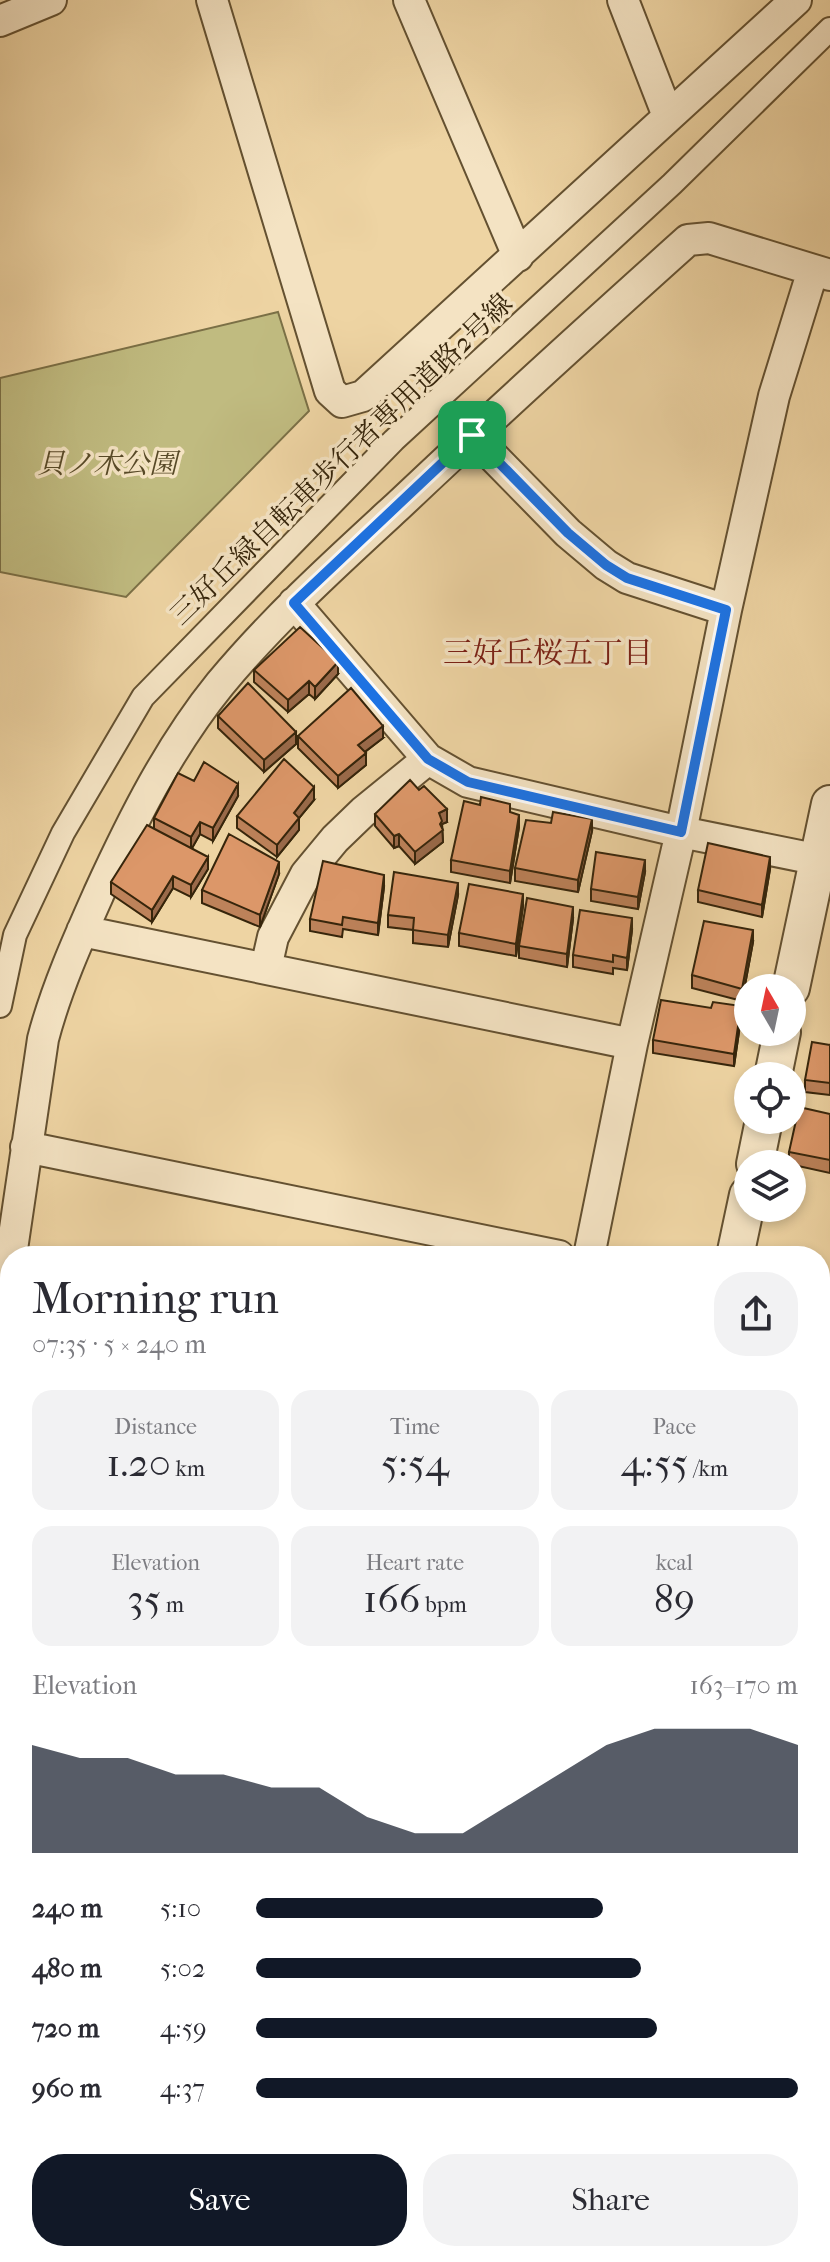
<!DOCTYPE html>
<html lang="en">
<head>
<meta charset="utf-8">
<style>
	:root { --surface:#fff; --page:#f2f2f3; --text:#2b2b33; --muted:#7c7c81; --accent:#111827 }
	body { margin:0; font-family:"IM FELL French Canon","Noto Serif JP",serif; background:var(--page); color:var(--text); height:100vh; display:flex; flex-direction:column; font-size:30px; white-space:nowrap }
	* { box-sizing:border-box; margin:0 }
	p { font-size:26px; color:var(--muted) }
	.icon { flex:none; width:44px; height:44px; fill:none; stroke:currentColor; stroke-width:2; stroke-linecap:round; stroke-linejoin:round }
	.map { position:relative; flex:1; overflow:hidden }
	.details { position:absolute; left:0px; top:1246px; width:830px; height:1016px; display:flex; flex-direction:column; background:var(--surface); border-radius:32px 32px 0 0; box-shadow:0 4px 12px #0003 }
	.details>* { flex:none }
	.needle { width:52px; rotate:351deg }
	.fabs { position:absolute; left:734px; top:974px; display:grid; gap:16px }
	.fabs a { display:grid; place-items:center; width:72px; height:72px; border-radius:50%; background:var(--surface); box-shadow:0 4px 12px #0003; font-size:40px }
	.pin { position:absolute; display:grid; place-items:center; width:68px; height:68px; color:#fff; margin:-34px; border-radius:16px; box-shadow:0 4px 12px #0006 }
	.round { display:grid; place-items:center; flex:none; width:84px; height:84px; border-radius:32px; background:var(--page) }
	.headline { display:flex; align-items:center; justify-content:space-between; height:136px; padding:0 32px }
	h1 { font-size:44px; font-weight:600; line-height:60px }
	.metrics { display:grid; grid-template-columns:repeat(3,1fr); gap:12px; height:136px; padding:8px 32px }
	.metrics div { display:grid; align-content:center; border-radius:20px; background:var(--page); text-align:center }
	.metrics b { font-size:40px; font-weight:600 }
	.metrics small { font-size:22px; font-weight:400 }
	.metrics p { font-size:22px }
	.chart { height:224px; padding:16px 32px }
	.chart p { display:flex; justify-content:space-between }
	.chart svg { width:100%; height:144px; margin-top:8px; fill:var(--accent); opacity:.7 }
	.button { display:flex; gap:16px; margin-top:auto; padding:16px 32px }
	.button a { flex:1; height:92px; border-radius:32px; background:var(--accent); color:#fff; font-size:32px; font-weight:600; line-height:92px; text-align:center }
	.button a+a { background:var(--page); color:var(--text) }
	ul { padding:0 32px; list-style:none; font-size:26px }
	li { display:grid; grid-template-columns:128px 96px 1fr; align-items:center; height:60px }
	li i { height:20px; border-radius:10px; background:var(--accent) }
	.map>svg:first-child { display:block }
	.green { fill:#c0bb80; stroke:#7b7046; stroke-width:2 }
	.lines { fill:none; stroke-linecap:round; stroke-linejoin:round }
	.pedestrian-casing { stroke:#645131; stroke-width:26 }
	.minor-casing { stroke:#645131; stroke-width:34 }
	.tertiary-casing { stroke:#645131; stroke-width:40 }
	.pedestrian { stroke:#f4e3c3; stroke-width:22 }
	.minor { stroke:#f4e3c3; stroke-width:30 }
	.tertiary { stroke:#f4e3c3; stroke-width:36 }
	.wall { fill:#bd825a; stroke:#36250b; stroke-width:2 }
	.shaded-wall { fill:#9a6a4a; stroke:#36250b; stroke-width:2 }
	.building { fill:#dc9769; stroke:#36250b; stroke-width:2 }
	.route-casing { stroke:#fff; stroke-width:16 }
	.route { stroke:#1a73e8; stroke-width:10 }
	.labels { text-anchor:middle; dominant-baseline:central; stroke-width:7; stroke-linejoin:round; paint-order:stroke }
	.street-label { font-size:28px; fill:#36250b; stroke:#f4e3c3 }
	.park-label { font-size:28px; font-style:italic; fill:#584a28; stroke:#f4e3c3 }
	.neighbourhood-label { font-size:30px; fill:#7a1f14; stroke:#f4e3c3 }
</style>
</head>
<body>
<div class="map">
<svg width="830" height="2262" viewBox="0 0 830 2262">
	<rect width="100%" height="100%" fill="#eed4a3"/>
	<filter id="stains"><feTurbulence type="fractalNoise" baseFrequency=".0025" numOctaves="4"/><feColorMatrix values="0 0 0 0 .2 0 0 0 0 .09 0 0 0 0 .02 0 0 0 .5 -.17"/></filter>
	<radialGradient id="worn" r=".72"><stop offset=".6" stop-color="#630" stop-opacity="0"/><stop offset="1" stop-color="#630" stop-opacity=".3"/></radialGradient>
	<path class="green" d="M278 312 309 411 126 597 0 572V378Z
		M820 1789 830 1791V1968L820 1966Z"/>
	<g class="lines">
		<g class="pedestrian-casing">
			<path id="pedestrian" d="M0 1006 15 935 63 833 143 697 394 440 672 184 830 29"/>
		</g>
		<g class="minor-casing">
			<path id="minor" d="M212 0 330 391 342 402 363 396 796 0
				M409 0 518 256
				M623 0 668 116
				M0 21 51 0
				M472 435 568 533 606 565 627 578 726 610
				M294 603 428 759 468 782 681 832 830 862
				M82 931 632 1044
				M266 968 273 937 306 874 335 839 363 812 428 759
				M26 1147 559 1256
				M11 1256 43 1039C56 989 78 940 99 893 133 819 169 747 220 684 274 619 337 562 399 505 494 415 591 327 688 240L709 238 830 275
				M589 1256 632 1044 681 832 726 610 774 396 813 270
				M0 1331 10 1261
				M0 1368 10 1370
				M820 1521 830 1473
				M820 1541 830 1543
				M0 1607 10 1609
				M820 1780 830 1782
				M820 2006 830 2008
				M820 2235 830 2237
				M678 2262 680 2252"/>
		</g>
		<g class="tertiary-casing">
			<path id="tertiary" d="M791 988 830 804
				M773 1076 782 1032
				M755 1164 764 1120
				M735 1256 748 1195
				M525 2262 527 2252"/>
		</g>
		<use href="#pedestrian" class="pedestrian"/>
		<use href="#minor" class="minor"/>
		<use href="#tertiary" class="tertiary"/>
	</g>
	<path class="wall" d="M254 670 338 674 315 699 309 694 288 712 254 682Z
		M218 716 296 744 264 772 218 728Z
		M298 736 383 738 365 752 366 765 338 788 298 748Z
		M194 781 238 796 213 841 200 834 192 848 208 869 191 897 173 888 152 922 111 894V882L154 828V818Z
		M419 790 447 822 442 824 443 842 415 864 399 846 394 848 375 826V814Z
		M314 800 299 818V830L277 857 237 828V816Z
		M510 812 519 827 510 883 451 872V860Z
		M592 831 578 892 515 881V868Z
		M770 869 762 917 698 902V890Z
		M645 872 638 909 591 901V889Z
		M279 874 260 927 202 903V890Z
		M384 887 378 935 343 929 342 937 310 931V919Z
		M458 895 448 947 413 943V930L388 927V915Z
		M523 906 516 956 459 946V933Z
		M573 919 567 967 519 958V946Z
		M632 930 627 970 613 968V974L573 967V955Z
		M753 942 742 1001 692 988V975Z
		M741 1018 734 1066 653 1053V1040Z
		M830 1045V1095L805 1092V1080Z
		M830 1114V1173L789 1164V1152Z"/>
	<path class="shaded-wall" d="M338 662V674L315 699V687Z
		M309 681V694L288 712V700Z
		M383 726V738L358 757V745Z
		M296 732V744L264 772V760Z
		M366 753V765L338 788V776Z
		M238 784V796L213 841V828Z
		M314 787V800L299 818V830L277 857V845L294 813Z
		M447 809V822L442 824 443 842 415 864V852L439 813Z
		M519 815V827L510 883V871Z
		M592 819V831L578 892V880Z
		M200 822V834L191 850V837Z
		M399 834V846L394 848V836Z
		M208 857V869L191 897V885Z
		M770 857V869L762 917V905Z
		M645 860V872L638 909V897Z
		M279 862V874L260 927V915Z
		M384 875V887L378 935V923Z
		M173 876V888L152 922V910Z
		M458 883V895L448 947V935Z
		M523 894V906L516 956V944Z
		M573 907V919L567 967V954Z
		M632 918V930L627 970V958Z
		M753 930V942L742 1001V989Z
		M741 1006V1018L734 1066V1054Z"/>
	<path class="building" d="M300 627 338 662 315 687 309 681 288 700 254 670Z
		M248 683 296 732 264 760 218 716Z
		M351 688 383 726 358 745 366 753 338 776 298 736Z
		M284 759 314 787 294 813 299 818 277 845 237 816Z
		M204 762 238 784 213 828 200 822 191 837 154 818 178 773 194 781Z
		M410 780 419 790 424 786 447 809 439 813 442 821 440 824 443 830 415 852 399 834 394 836 375 814Z
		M481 797 510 804V812L519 815 510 871 451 860 464 801 480 805Z
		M553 812 592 819 578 880 515 868 526 820 551 823Z
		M147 825 208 857 191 885 173 876 152 910 111 882Z
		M229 834 279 862 260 915 202 890Z
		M708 843 770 857 762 905 698 890Z
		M596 852 645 860 638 897 591 889Z
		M323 861 384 875 378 923 343 917 342 925 310 919Z
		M394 872 458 883 448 935 413 930 414 918 388 915Z
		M469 884 523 894 516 944 459 933Z
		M527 898 573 907 567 954 519 946Z
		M580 910 632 918 627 958 613 955V962L573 955Z
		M704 921 753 930 742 989 692 975Z
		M661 1000 711 1008 713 1002 741 1006 734 1054 653 1040Z
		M812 1042 830 1045V1083L805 1080Z
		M799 1107 830 1114V1160L789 1152Z"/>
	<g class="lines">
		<g class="route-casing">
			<path id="route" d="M472 435 568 533 606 565 627 578 726 610 681 832 468 782 428 759 294 603Z"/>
		</g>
		<use href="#route" class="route"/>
	</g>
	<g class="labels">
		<g class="street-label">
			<text transform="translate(341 459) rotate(-44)">三好丘緑自転車歩行者専用道路2号線</text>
		</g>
		<g class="park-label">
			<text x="107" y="463">貝ノ木公園</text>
		</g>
		<g class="neighbourhood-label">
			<text x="548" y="653">三好丘桜五丁目</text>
		</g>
	</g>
	<rect width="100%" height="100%" filter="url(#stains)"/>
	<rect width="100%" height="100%" fill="url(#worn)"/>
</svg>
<div class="fabs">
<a><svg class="needle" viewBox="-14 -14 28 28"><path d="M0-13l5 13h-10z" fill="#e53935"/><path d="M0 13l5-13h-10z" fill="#7c7c81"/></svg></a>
<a><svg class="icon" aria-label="locate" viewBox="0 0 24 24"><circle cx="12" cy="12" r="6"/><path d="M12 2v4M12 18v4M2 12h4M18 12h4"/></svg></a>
<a><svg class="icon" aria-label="layers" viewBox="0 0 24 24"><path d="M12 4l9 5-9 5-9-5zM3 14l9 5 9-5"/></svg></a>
</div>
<div class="pin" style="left:472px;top:435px;background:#1e9e55"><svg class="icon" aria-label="arrive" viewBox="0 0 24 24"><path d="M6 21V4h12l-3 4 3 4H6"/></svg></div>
<section class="details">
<div class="headline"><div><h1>Morning run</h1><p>07:35 · 5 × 240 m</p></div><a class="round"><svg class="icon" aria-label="share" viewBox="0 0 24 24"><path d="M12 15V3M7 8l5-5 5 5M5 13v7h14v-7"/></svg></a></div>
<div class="metrics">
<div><p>Distance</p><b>1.20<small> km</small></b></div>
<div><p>Time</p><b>5:54</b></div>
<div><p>Pace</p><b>4:55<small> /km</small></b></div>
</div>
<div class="metrics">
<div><p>Elevation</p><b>35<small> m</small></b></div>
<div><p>Heart rate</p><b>166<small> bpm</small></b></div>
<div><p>kcal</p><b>89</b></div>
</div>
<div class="chart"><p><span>Elevation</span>163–170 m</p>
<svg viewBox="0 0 160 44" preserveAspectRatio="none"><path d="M0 44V11L10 15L20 15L30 20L40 20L50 24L60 24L70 33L80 38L90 38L100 29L110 20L120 11L130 6L140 6L150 6L160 11V44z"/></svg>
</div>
<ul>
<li><b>240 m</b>5:10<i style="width:64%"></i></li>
<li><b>480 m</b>5:02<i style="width:71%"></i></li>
<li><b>720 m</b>4:59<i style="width:74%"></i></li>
<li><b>960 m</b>4:37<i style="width:100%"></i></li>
</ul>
<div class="button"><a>Save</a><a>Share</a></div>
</section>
</div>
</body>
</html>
